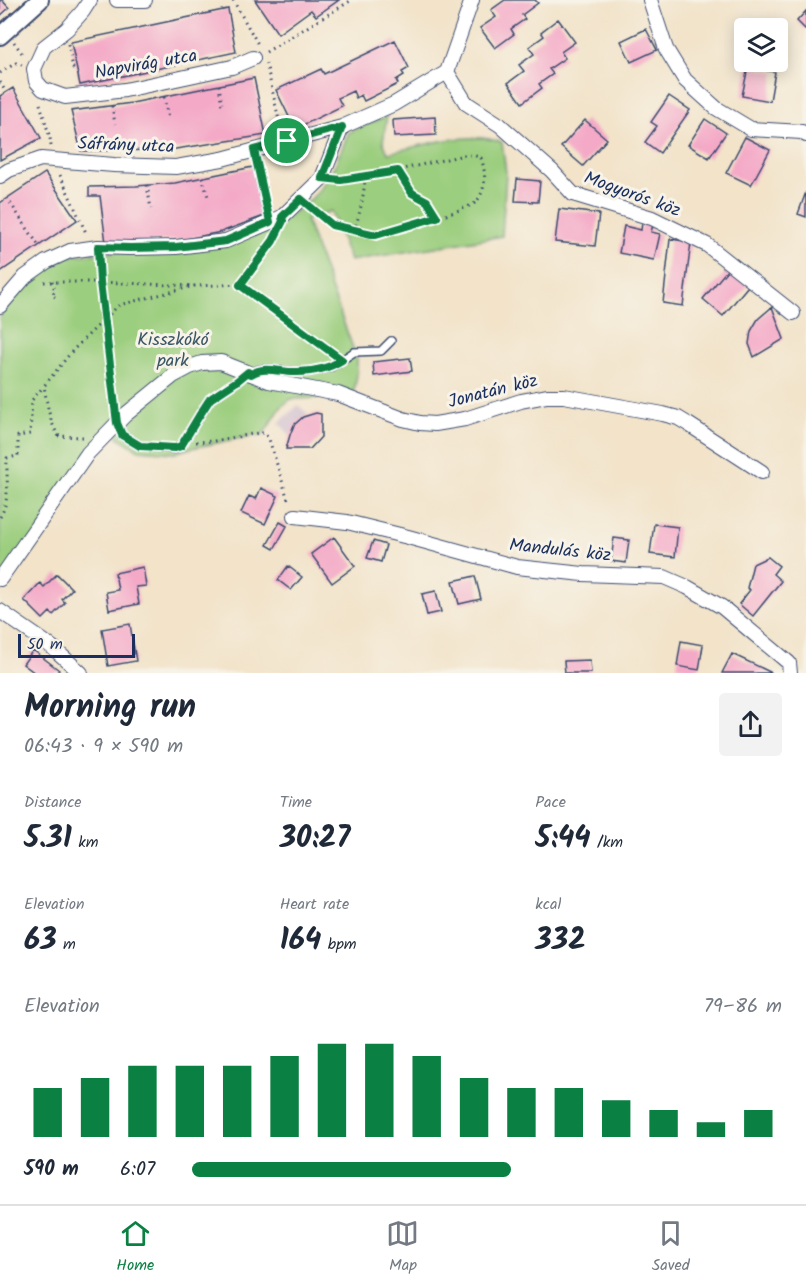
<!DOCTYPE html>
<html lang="en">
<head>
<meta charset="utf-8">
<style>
	:root { --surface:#fff; --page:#f2f2f3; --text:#1f2937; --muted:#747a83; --line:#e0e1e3; --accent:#0b8043 }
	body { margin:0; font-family:Kalam,sans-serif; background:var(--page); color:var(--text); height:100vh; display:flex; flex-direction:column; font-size:22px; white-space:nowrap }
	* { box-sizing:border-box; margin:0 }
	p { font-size:20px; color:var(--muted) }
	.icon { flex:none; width:33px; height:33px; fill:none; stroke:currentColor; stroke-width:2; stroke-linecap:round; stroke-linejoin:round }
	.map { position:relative; height:673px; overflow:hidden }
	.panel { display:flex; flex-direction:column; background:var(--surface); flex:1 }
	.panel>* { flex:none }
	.tools { position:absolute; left:734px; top:18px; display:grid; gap:12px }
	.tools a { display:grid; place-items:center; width:54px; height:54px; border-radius:6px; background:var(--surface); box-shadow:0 3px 15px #0003; font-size:30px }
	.scale { position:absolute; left:18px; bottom:15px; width:117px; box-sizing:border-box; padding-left:6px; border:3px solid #1b2f5e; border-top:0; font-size:16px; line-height:21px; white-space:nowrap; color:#1b2f5e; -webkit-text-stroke:4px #f7f3e8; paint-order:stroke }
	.pin { position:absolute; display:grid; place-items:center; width:51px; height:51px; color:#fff; margin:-26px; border:3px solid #fff; border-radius:50%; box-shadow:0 2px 6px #0007 }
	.round { display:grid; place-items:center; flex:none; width:63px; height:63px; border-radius:6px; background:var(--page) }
	.headline { display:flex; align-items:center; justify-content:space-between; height:102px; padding:0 24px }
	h1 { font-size:33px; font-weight:700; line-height:45px }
	.metrics { display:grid; grid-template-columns:repeat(3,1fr); gap:9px; height:102px; padding:6px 24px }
	.metrics div { display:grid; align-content:center }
	.metrics b { font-size:30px; font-weight:700 }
	.metrics small { font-size:16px; font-weight:400 }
	.metrics p { font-size:16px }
	.chart { height:168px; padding:12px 24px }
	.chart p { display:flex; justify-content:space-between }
	.chart svg { width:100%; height:108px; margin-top:6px; stroke:var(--accent); stroke-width:6 }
	ul { padding:0 24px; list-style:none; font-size:20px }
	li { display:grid; grid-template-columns:96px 72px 1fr; align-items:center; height:45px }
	li i { height:15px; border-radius:8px; background:var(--accent) }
	.tabs { display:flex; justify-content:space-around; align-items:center; height:84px; border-top:2px solid var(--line); background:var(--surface); font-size:16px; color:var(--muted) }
	.tabs a { display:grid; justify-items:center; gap:3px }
	.tabs .current { color:var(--accent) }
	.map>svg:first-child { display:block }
	.industrial { fill:#d0bdcd }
	.green { fill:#9bce7e; stroke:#5b7e6e; stroke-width:1.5 }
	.building { fill:#f4aac7 }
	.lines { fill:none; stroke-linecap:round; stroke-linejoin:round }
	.service-casing { stroke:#3b4a6e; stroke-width:10 }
	.minor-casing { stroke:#3b4a6e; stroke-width:16 }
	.tertiary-casing { stroke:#3b4a6e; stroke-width:20 }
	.path { stroke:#3b4a6e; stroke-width:3; stroke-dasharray:1.5 4.5; stroke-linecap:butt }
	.service { stroke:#fff; stroke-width:7 }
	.minor { stroke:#fff; stroke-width:14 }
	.tertiary { stroke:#fff; stroke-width:16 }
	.route-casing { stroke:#fff; stroke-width:12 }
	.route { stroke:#0b8043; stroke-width:8 }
	.labels { text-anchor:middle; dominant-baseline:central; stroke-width:6; stroke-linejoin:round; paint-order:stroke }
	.street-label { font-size:18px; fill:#1b2f5e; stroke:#f7f3e8 }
	.park-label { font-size:18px; fill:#3b5766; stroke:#f7f3e8 }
</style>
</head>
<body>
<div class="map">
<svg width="806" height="673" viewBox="0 0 806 673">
	<rect width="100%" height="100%" fill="#f7f3e8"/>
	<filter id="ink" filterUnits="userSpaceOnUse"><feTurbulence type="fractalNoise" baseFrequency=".0167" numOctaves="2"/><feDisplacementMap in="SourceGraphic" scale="12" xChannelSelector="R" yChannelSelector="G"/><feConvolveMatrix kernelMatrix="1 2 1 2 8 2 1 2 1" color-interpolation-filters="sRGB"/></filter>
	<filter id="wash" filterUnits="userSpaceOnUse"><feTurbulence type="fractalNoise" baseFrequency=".008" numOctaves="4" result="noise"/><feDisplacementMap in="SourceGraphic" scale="24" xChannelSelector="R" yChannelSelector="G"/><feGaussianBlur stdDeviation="1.35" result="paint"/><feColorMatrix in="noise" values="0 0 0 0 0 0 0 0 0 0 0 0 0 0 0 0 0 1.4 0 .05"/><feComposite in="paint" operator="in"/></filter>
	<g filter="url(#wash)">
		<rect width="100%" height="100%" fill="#f2e3c9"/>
		<path class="industrial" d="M298 405 308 414 300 419 294 425 290 435 279 423Z"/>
		<path class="green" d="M387 116 383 142 388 153C419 146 451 136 483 138 490 139 496 141 502 142L506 173 502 236 350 261 331 211 306 220 357 359V375L354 391 346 397 291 399 282 406 262 436H251L187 449 175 453 139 450 119 438 116 433 92 456 0 587V316L17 292 30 279 68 256 114 252H156L287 218 311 199 319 191 335 165 349 132Z"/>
		<g id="blocks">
			<path class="building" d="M0 0H2L9 8 0 16Z
				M255 0H339L316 16 311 10 278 34Z
				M505 0H535L538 3 522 15 525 19 511 29 514 34 495 48 480 28 496 17 491 10Z
				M228 9 236 52 80 85 71 42Z
				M806 11V30L797 21Z
				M558 19 575 42 561 52 565 58 549 69 553 74 539 84 542 88 522 103 508 83 524 71 519 65 534 54 529 47 544 36 541 32Z
				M646 29 657 50 631 62 621 41Z
				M395 40 409 68 402 72 404 75 396 80 398 84 364 101 361 95 356 98 353 91 338 98 342 106 295 129 276 90 321 69 324 74Z
				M748 67 775 72 770 101 742 96Z
				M254 78 266 135 169 150 81 151 71 111 132 103Z
				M13 88 41 138 0 160V96Z
				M669 96 690 110 660 153 645 142 657 126 651 122Z
				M435 117 436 135 394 137 393 120Z
				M705 119 726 133 709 158 688 145Z
				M585 120 607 139 583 166 561 147Z
				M745 137 770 150 751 185 726 173Z
				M253 167 264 216 221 232 186 239 140 243H106L100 196H89V187L136 186 175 183Z
				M45 173 77 220 0 272V203Z
				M517 179 540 181 538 202 515 201Z
				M806 192V217L798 214Z
				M559 209 599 214 595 246 555 242Z
				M642 223 653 225 651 232 660 234 654 260 619 253 624 226 641 230Z
				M670 239 691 242 683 306 663 303Z
				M728 269 748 286 723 316 703 299Z
				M772 307 784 339 754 357 749 344 751 331 758 319Z
				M410 358 412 371 374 376 373 362Z
				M316 413 321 414V437L310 449H286L290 435 294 425 303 417Z
				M261 488 278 496 265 524 241 513 249 496 256 499Z
				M280 522 287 526 274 549 267 545Z
				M654 524 678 527 675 557 650 554Z
				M334 537 355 566 332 583 311 554Z
				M614 538 629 540 626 563 611 561Z
				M373 541 386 545 381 562 367 558Z
				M768 557 779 566 773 574 781 581 753 616 739 604 750 590 747 588 753 564Z
				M288 566 302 577 291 590 278 580Z
				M143 567 146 586 136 587 139 604 109 610 106 592 118 590 115 573Z
				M57 574 72 589 62 599 65 603 53 615 50 612 43 619 24 600 40 583 44 587Z
				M475 576 481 599 459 604 453 581Z
				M436 591 441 612 427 615 422 594Z
				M130 624 136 661 108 666 102 629Z
				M681 641 703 645 699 670 677 666Z
				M33 650 59 670 56 673H35L23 664Z
				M732 654 772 673H722Z
				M590 660 591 673H565L564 661Z"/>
		</g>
	</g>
	<g filter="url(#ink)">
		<use href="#blocks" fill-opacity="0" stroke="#3b4a6e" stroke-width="1.5"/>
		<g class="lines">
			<g class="service-casing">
				<path id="service" d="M253 372 258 370 266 369 295 372 315 371 331 367 354 352 381 351 391 341
					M117 423 122 435 140 446 175 449 181 446 199 416 210 399 237 381 248 372"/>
			</g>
			<g class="minor-casing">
				<path id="minor" d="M90 0 83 11 67 29 44 47 34 69 36 81 43 89 65 97 125 90 232 67 253 58
					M117 0H145
					M650 0 666 49 685 80 716 108 751 129 802 132 806 135
					M447 72 466 103 500 125 552 171 573 194 652 218 707 245 793 313
					M0 176 9 170 41 159 114 165 176 167 222 159 342 127 394 104 447 72 472 0
					M0 306 25 277 46 262 70 251 98 247 130 248 176 247 226 241 282 217 322 178 342 127
					M295 516 347 522 408 537 517 567 583 574 664 577 687 587 722 607 789 663 790 673
					M0 579 88 453 125 415 173 376 190 367 202 363 221 362 269 381 338 394 403 419 420 423 435 424 465 419 521 401 547 396H564L663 414 678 418 688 424 762 472
					M0 611 52 647 81 673"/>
			</g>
			<g class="tertiary-casing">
				<path id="tertiary" d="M0 36 40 0"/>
			</g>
			<path class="path" d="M233 0 259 46
				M14 42 24 56
				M68 44 73 68 76 67
				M266 52 352 0
				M266 63 281 129
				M0 73 16 63 22 65
				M0 82 4 89
				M219 85 222 106
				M164 97 168 119
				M40 104 50 138 51 146
				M112 106 115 124
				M257 163 268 210
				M398 172 412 193 427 201 437 217
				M60 175 87 235
				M202 177 209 200
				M147 185 151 209
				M7 198 39 246
				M312 208C318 214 326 222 334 225 344 230 364 234 375 235 386 235 470 209 476 202 487 189 486 172 481 158L473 155H464L373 176 341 180H335
				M354 231C360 213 364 196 365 177
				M276 235 240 284 333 353
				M99 261 100 282 115 406
				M52 281 55 291 52 295 55 297
				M44 282H100L194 286 240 284
				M83 437 59 436C49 422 47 403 44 386L73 350 119 305 194 286
				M196 442 214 441 258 433H264L269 439 289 503
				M0 517C11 499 6 477 7 458L18 456V436L30 434 32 400 44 386"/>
			<use href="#service" class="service"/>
			<use href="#minor" class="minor"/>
			<use href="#tertiary" class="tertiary"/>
		</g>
	</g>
	<g class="lines" filter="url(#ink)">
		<g class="route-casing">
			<path id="route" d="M342 127 322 178 341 180 398 171 412 193 427 201 437 217 376 235 332 225 301 199 282 217 283 221 273 241 240 285 342 360C328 369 313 372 297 372 281 373 266 365 251 374L248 372 237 381 210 399 199 416 181 446 175 448 140 446 122 435 117 423 100 282 98 247 130 248 176 247 226 241 270 222 254 150Z"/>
		</g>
		<use href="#route" class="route"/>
	</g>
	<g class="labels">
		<g class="street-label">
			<text transform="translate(146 65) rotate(-10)">Napvirág utca</text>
			<text transform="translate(126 146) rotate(2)">Sáfrány utca</text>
			<text transform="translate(632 195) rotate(20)">Mogyorós köz</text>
			<text transform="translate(493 392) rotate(-14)">Jonatán köz</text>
			<text transform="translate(560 551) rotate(6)">Mandulás köz</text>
		</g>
		<g class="park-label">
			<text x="173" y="340">Kisszkókó<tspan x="173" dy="21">park</tspan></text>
		</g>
	</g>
</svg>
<div class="tools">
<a><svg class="icon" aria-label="layers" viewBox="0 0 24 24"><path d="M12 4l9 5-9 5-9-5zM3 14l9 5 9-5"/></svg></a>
</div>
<div class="scale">50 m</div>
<div class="pin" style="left:287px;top:141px;background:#1e9e55"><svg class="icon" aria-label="arrive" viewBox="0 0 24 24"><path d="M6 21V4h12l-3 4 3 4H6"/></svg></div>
</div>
<section class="panel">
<div class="headline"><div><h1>Morning run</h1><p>06:43 · 9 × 590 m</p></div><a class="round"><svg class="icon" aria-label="share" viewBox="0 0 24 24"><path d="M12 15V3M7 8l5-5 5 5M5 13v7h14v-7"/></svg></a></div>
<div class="metrics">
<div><p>Distance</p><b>5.31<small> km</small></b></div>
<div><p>Time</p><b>30:27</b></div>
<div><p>Pace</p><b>5:44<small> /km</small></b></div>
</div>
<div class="metrics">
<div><p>Elevation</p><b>63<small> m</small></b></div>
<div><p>Heart rate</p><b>164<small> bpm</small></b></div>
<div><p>kcal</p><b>332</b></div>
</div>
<div class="chart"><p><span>Elevation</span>79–86 m</p>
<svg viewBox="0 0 160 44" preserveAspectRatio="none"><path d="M5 44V24M15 44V20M25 44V15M35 44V15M45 44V15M55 44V11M65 44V6M75 44V6M85 44V11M95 44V20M105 44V24M115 44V24M125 44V29M135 44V33M145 44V38M155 44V33"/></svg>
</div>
<ul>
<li><b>590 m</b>6:07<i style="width:54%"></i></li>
</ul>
</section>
<nav class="tabs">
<a class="current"><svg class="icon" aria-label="home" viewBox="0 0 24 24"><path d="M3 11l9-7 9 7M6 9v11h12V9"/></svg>Home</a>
<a><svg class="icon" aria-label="map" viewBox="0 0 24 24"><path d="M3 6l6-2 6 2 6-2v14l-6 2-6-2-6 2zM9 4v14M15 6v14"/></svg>Map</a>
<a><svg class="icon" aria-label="saved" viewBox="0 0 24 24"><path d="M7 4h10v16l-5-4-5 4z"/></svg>Saved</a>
</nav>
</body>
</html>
